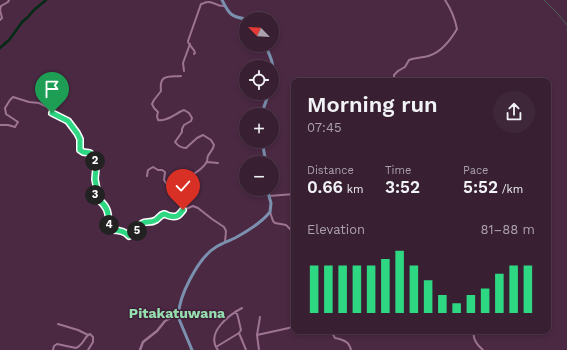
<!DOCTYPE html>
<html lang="en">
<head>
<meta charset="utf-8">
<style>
	:root { --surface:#381f32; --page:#3f273a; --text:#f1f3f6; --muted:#aba2ac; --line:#523d4d; --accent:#2ed883 }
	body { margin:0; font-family:"Work Sans",sans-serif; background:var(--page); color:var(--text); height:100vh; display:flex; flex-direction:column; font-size:15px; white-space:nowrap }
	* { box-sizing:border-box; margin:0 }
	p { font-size:13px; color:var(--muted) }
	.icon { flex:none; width:22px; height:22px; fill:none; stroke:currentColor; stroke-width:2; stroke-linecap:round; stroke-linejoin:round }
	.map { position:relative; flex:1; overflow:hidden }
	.details { position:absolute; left:291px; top:78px; width:260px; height:256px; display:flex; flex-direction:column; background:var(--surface); border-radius:8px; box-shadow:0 2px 6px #0003,0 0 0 1px var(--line) }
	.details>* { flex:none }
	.needle { width:26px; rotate:295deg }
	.fabs { position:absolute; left:239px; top:12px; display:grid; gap:8px }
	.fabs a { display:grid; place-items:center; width:40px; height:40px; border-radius:50%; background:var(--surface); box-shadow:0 2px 6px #0003,0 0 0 1px var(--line); font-size:20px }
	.pin { position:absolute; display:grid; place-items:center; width:34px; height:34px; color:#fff; margin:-41px -17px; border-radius:50% 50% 50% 0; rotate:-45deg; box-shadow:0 0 4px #0007 }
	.pin .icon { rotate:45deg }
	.km { position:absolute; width:20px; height:20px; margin:-10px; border-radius:50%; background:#222; color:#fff; font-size:11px; line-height:20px; text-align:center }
	.round { display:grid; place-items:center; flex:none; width:42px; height:42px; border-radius:21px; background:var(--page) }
	.overview { display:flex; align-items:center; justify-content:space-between; height:68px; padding:0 16px }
	h1 { font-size:22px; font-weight:600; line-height:30px }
	.stats { display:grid; grid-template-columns:repeat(3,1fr); gap:6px; height:68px; padding:4px 16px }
	.stats div { display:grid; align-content:center }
	.stats b { font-size:17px; font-weight:600 }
	.stats small { font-size:11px; font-weight:400 }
	.stats p { font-size:11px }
	.chart { height:112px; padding:8px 16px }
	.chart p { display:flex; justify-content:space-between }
	.chart svg { width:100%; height:72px; margin-top:4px; stroke:var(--accent); stroke-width:6 }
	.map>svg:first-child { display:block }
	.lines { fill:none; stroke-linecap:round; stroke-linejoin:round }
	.stream { stroke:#4c6157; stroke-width:1 }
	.canal { stroke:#022a15; stroke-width:2.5 }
	.minor { stroke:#9d7593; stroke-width:2 }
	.tertiary { stroke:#9d7593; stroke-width:2.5 }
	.secondary { stroke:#7a90ae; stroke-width:3 }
	.route-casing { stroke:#fff; stroke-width:8 }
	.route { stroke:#2ed883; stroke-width:5 }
	.labels { text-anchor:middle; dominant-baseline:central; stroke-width:3; stroke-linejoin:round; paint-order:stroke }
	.quarter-label { font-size:14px; font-weight:bold; fill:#96e0b0; stroke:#401f39 }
</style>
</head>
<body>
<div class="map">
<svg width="567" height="350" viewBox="0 0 567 350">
	<rect width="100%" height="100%" fill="#4b2943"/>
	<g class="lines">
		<path class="stream" d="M544 0 557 13 567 25"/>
		<path class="canal" d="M0 48 9 40 23 21 27 18 34 10 46 0"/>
		<path class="minor" d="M0 10 1 6 8 2 9 0
			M0 10 2 18 0 20
			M194 54 195 53C194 48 188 45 188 41L201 4C203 4 205 2 208 2 213 1 217 7 225 6
			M184 71 183 63 190 44
			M397 81 394 78V75L398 71 405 67 409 60C414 58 419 58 424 57 439 55 450 41 457 29 455 19 451 9 445 0
			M0 125H8L15 127 18 122 6 114 5 108 10 100 13 97 29 102 39 103 47 107 52 113 68 121 77 133 80 139V150L83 152 90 153 93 156 95 161 96 168 95 179 97 190 94 196C101 201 107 206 108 214 109 221 107 225 112 231 118 230 125 231 129 236L139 230 140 225 144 222 154 221 157 220 162 215 165 214 175 217 178 216 183 210 193 206 198 208 212 219 224 227 226 231 225 242
			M207 162 218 163
			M147 176 148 170 153 167 158 170H162L165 172 164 180 171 190 175 199 189 195C192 188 194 183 192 175 197 172 203 168 206 163 209 158 206 161 208 156 210 152 213 150 214 145L211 140 203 135 197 138 186 148C181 148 178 146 175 142L182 132V129L184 125 191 121 192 118 189 113 184 110C176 113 167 122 158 120L157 116 158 112 154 108 152 104 154 100 161 91C159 74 168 77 181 76
			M269 196 294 194
			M270 212 273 221 275 223 286 225 291 230 294 234
			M58 324 78 330 88 335
			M322 331 325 333 331 331
			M331 331 335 338C343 340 349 341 351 350
			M474 331C472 339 477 345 483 350
			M239 333 246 350
			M257 335 289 328 294 325
			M216 347 239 333 241 330 238 317 236 311
			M53 350 54 346 57 344 76 348C85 344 84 336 90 334L93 337V342L88 350
			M218 350C205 333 229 315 242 308
			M259 350 257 335 260 317"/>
		<path class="tertiary" d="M140 350 143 342 157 331 165 321 178 314"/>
		<path class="secondary" d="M222 0C229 14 231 17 246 19
			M265 45C272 59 275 67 272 82
			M261 115 269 93
			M262 141 266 163
			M192 350 179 319C176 299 199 257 216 247 222 243 229 241 235 238 248 231 261 223 270 212L271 203 267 189"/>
	</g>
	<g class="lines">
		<g class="route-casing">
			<path id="route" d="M52 113 68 121 77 133 80 139V150L83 152 90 153 93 156 95 161 96 168 95 179 97 190 94 196C101 201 107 206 108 214 109 221 107 225 112 230 118 230 125 231 129 236L139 230C142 217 148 225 156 220 159 218 160 215 164 214 166 214 168 216 170 216 177 218 179 215 183 210"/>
		</g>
		<use href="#route" class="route"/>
	</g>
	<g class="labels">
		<g class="quarter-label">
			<text x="177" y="313">Pitakatuwana</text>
		</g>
	</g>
</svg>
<div class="fabs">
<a><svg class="needle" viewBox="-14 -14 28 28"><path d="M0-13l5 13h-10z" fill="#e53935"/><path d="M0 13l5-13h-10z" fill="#aba2ac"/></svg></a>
<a><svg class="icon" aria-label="locate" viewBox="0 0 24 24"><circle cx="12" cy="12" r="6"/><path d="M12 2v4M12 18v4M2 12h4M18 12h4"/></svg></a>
<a>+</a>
<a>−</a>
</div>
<div class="pin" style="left:52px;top:113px;background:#1e9e55"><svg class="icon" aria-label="arrive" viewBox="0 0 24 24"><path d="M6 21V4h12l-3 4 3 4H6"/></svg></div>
<div class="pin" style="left:183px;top:210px;background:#d93025"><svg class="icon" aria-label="check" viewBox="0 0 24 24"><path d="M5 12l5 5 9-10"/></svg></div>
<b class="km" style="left:95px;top:161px">2</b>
<b class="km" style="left:95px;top:195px">3</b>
<b class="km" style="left:109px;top:225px">4</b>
<b class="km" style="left:137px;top:231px">5</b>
<section class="details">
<div class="overview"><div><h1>Morning run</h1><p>07:45</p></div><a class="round"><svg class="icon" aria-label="share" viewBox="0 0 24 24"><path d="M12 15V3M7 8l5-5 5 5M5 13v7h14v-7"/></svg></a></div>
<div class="stats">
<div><p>Distance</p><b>0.66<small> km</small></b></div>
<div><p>Time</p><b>3:52</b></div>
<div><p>Pace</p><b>5:52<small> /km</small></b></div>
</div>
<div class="chart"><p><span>Elevation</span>81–88 m</p>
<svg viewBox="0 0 160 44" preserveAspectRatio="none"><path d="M5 44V15M15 44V15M25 44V15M35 44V15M45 44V15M55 44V11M65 44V6M75 44V15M85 44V24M95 44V33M105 44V38M115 44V33M125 44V29M135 44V20M145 44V15M155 44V15"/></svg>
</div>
</section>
</div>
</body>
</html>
